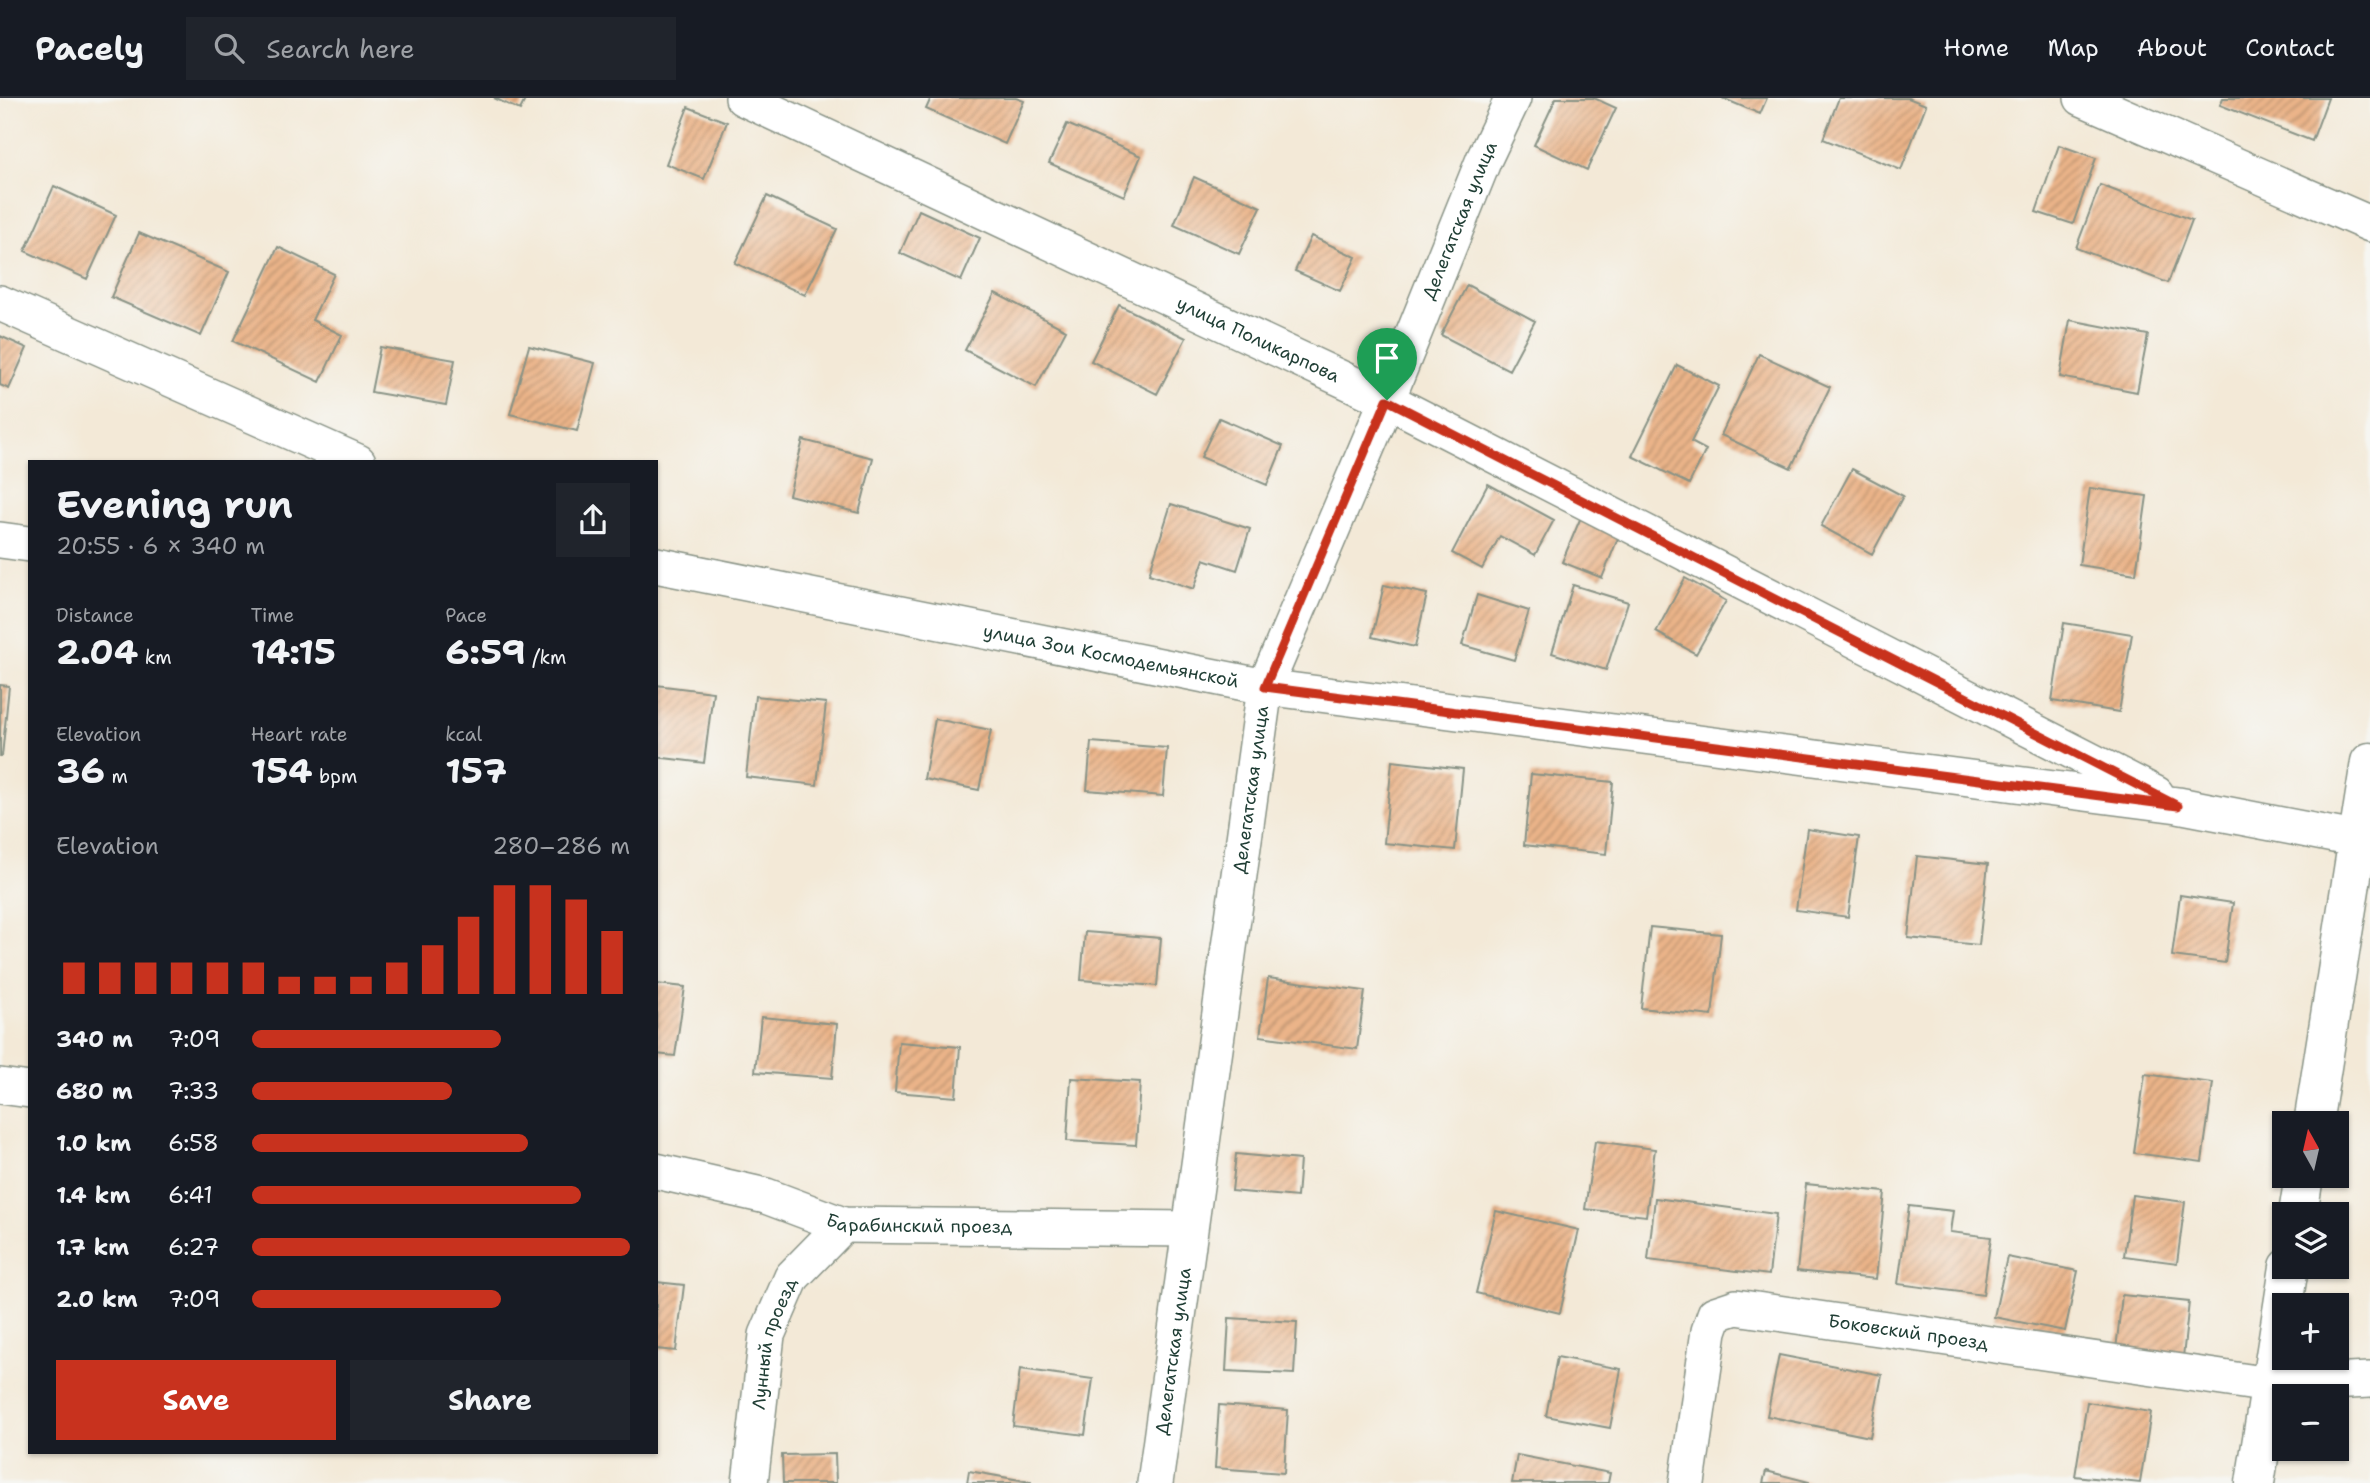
<!DOCTYPE html>
<html lang="en">
<head>
<meta charset="utf-8">
<style>
	:root { --surface:#171b24; --page:#20242c; --text:#f1f3f6; --muted:#9ea1a6; --line:#363941; --accent:#c8321e }
	body { margin:0; font-family:"Shantell Sans",sans-serif; background:var(--page); color:var(--text); height:100vh; display:flex; flex-direction:column; font-size:26px; white-space:nowrap }
	* { box-sizing:border-box; margin:0 }
	p { font-size:23px; color:var(--muted) }
	.icon { flex:none; width:38px; height:38px; fill:none; stroke:currentColor; stroke-width:2; stroke-linecap:round; stroke-linejoin:round }
	.map { position:relative; flex:1; overflow:hidden }
	.side { position:absolute; left:28px; top:362px; width:630px; height:994px; display:flex; flex-direction:column; background:var(--surface); border-radius:0px; box-shadow:0 2px 5px #0004 }
	.side>* { flex:none }
	.needle { width:46px; rotate:352deg }
	.controls { position:absolute; left:2272px; top:1013px; display:grid; gap:14px }
	.controls a { display:grid; place-items:center; width:77px; height:77px; border-radius:0px; background:var(--surface); box-shadow:0 2px 5px #0004; font-size:35px }
	.pin { position:absolute; display:grid; place-items:center; width:60px; height:60px; color:#fff; margin:-72px -30px; border-radius:50% 50% 50% 0; rotate:-45deg; box-shadow:0 0 7px #0007 }
	.pin .icon { rotate:45deg }
	.round { display:grid; place-items:center; flex:none; width:74px; height:74px; border-radius:0px; background:var(--page) }
	.overview { display:flex; align-items:center; justify-content:space-between; height:119px; padding:0 28px }
	h1 { font-size:38px; font-weight:700; line-height:52px }
	.figures { display:grid; grid-template-columns:repeat(3,1fr); gap:10px; height:119px; padding:7px 28px }
	.figures div { display:grid; align-content:center }
	.figures b { font-size:35px; font-weight:700 }
	.figures small { font-size:19px; font-weight:400 }
	.figures p { font-size:19px }
	.chart { height:196px; padding:14px 28px }
	.chart p { display:flex; justify-content:space-between }
	.chart svg { width:100%; height:126px; margin-top:7px; stroke:var(--accent); stroke-width:6 }
	.action { display:flex; gap:14px; margin-top:auto; padding:14px 28px }
	.action a { flex:1; height:80px; border-radius:0px; background:var(--accent); color:#fff; font-size:28px; font-weight:700; line-height:80px; text-align:center }
	.action a+a { background:var(--page); color:var(--text) }
	ul { padding:0 28px; list-style:none; font-size:23px }
	li { display:grid; grid-template-columns:112px 84px 1fr; align-items:center; height:52px }
	li i { height:18px; border-radius:9px; background:var(--accent) }
	header { display:flex; align-items:center; gap:42px; box-sizing:border-box; height:98px; padding:0 35px; background:var(--surface); border-bottom:2px solid var(--line) }
	header strong { font-size:33px }
	nav { display:flex; gap:38px; margin-inline-start:auto; font-size:24px }
	.search { width:490px; height:63px; background:var(--page); display:flex; align-items:center; gap:18px; box-sizing:border-box; padding:0 24px; border-radius:0px; color:var(--muted); font-size:26px }
	.map>svg:first-child { display:block }
	.building { fill:url(#building-hatch) }
	.lines { fill:none; stroke-linecap:round; stroke-linejoin:round }
	.minor-casing { stroke:#899386; stroke-width:38 }
	.secondary-casing { stroke:#899386; stroke-width:41 }
	.minor { stroke:#fff; stroke-width:35 }
	.secondary { stroke:#fff; stroke-width:38 }
	.route-casing { stroke:#fff; stroke-width:14 }
	.route { stroke:#c8321e; stroke-width:9 }
	.labels { text-anchor:middle; dominant-baseline:central; stroke-width:6; stroke-linejoin:round; paint-order:stroke }
	.street-label { font-size:18px; fill:#1f3d34; stroke:#f6f6f2 }
</style>
</head>
<body>
<header>
<strong>Pacely</strong>
<div class="search"><svg class="icon" aria-label="search" viewBox="0 0 24 24"><circle cx="10" cy="10" r="6"/><path d="M15 15l6 6"/></svg>Search here</div>
<nav><a>Home</a><a>Map</a><a>About</a><a>Contact</a></nav>
</header>
<div class="map">
<svg width="2370" height="1385" viewBox="0 0 2370 1385">
	<defs>
		<pattern id="building-hatch" width="6" height="6" patternUnits="userSpaceOnUse" patternTransform="scale(1.75)"><rect width="6" height="6" fill="#ebb489"/><path d="M-1 1l2-2M0 6l6-6M5 7l2-2" fill="none" stroke="#be9471"/></pattern>
	</defs>
	<rect width="100%" height="100%" fill="#f6f6f2"/>
	<filter id="ink" filterUnits="userSpaceOnUse"><feTurbulence type="fractalNoise" baseFrequency=".0143" numOctaves="2"/><feDisplacementMap in="SourceGraphic" scale="14" xChannelSelector="R" yChannelSelector="G"/><feConvolveMatrix kernelMatrix="1 2 1 2 8 2 1 2 1" color-interpolation-filters="sRGB"/></filter>
	<filter id="wash" filterUnits="userSpaceOnUse"><feTurbulence type="fractalNoise" baseFrequency=".00686" numOctaves="4" result="noise"/><feDisplacementMap in="SourceGraphic" scale="28" xChannelSelector="R" yChannelSelector="G"/><feGaussianBlur stdDeviation="1.57" result="paint"/><feColorMatrix in="noise" values="0 0 0 0 0 0 0 0 0 0 0 0 0 0 0 0 0 1.4 0 .05"/><feComposite in="paint" operator="in"/></filter>
	<g filter="url(#wash)">
		<rect width="100%" height="100%" fill="#f3e9d7"/>
		<g id="blocks">
			<path class="building" d="M494 0H526L520 12Z
				M931 0H1016L1024 3 1005 46 926 11Z
				M1556 0H1594L1616 10 1587 72 1534 47Z
				M1722 0H1767L1760 16Z
				M1839 0H1908L1926 7 1901 72 1823 41Z
				M2223 0H2328L2312 43 2220 7Z
				M688 9 727 24 704 81 666 66Z
				M1067 26 1141 58 1124 98 1049 65Z
				M2059 47 2096 60 2073 126 2036 114Z
				M1194 79 1261 109 1239 156 1174 127Z
				M2100 87 2192 122 2168 185 2076 150Z
				M54 88 116 117 87 181 25 153Z
				M767 98 837 131 805 197 735 165Z
				M919 112 980 140 961 183 900 155Z
				M139 135 229 174 201 238 111 199Z
				M1311 138 1356 159 1340 193 1295 173Z
				M278 149 334 176 312 222 342 237 320 284 233 243Z
				M1467 187 1535 223 1509 272 1441 237Z
				M995 195 1066 232 1036 289 965 252Z
				M1119 207 1186 240 1157 296 1091 263Z
				M2070 222 2148 237 2137 294 2060 279Z
				M0 238 27 250 9 291 0 287Z
				M529 248 595 265 577 333 510 316Z
				M380 249 455 262 446 307 371 294Z
				M1759 256 1830 289 1791 370 1721 337Z
				M1677 267 1719 288 1691 344 1706 352 1689 386 1632 358Z
				M1219 320 1283 348 1267 387 1201 359Z
				M803 342 873 360 859 415 789 397Z
				M1852 371 1903 398 1872 456 1821 428Z
				M1488 386 1554 422 1535 457 1500 438 1482 471 1452 455Z
				M2090 390 2147 398 2136 476 2079 467Z
				M1171 406 1250 431 1237 472 1204 461 1194 491 1149 476Z
				M1581 419 1620 435 1602 480 1562 464Z
				M1685 480 1726 503 1696 556 1656 534Z
				M1384 487 1427 496 1415 549 1372 539Z
				M1573 487 1628 504 1606 572 1552 555Z
				M1477 497 1529 513 1514 562 1462 547Z
				M2064 525 2132 536 2119 614 2052 603Z
				M0 587 9 588 2 658H0Z
				M656 587 713 594 704 665 656 659Z
				M755 598 826 605 817 687 746 679Z
				M935 621 991 632 979 692 924 681Z
				M1091 644 1167 650 1163 698 1087 692Z
				M1392 663 1463 671 1455 752 1384 745Z
				M1531 676 1613 684 1606 756 1524 747Z
				M1807 731 1859 739 1848 819 1796 812Z
				M1917 758 1988 766 1979 847 1908 840Z
				M2180 797 2233 805 2225 865 2172 858Z
				M1650 829 1721 836 1712 918 1641 910Z
				M1085 834 1161 840 1157 888 1081 882Z
				M1268 880 1365 893 1357 951 1260 938Z
				M656 886 685 889 675 958 656 956Z
				M761 919 837 926 832 980 755 974Z
				M899 944 960 949 956 999 895 994Z
				M2145 976 2213 985 2202 1064 2134 1055Z
				M1071 980 1140 984 1136 1047 1067 1043Z
				M1595 1043 1655 1051 1646 1118 1585 1111Z
				M1236 1056 1300 1062 1297 1099 1232 1093Z
				M1806 1086 1885 1094 1876 1181 1797 1173Z
				M2132 1097 2185 1104 2177 1165 2124 1158Z
				M1655 1100 1776 1116 1769 1177 1648 1162Z
				M1909 1108 1953 1113 1950 1134 1991 1139 1983 1197 1898 1186Z
				M1496 1113 1579 1132 1560 1215 1476 1195Z
				M2007 1159 2078 1173 2065 1233 1994 1219Z
				M656 1184 684 1187 676 1253 656 1251Z
				M2122 1197 2189 1204 2183 1259 2116 1252Z
				M1229 1220 1297 1224 1294 1276 1226 1273Z
				M1779 1257 1882 1277 1870 1339 1767 1318Z
				M1557 1259 1621 1271 1610 1330 1546 1318Z
				M1020 1271 1093 1281 1085 1337 1013 1328Z
				M2087 1304 2151 1314 2140 1385 2075 1378Z
				M1219 1307 1288 1312 1284 1375 1215 1370Z
				M835 1356 836 1385H783L782 1357Z
				M1517 1357 1610 1375 1608 1385H1512Z
				M969 1373 1031 1384V1385H967Z
				M1766 1373 1809 1384V1385H1763Z"/>
		</g>
	</g>
	<g filter="url(#ink)">
		<use href="#blocks" fill-opacity="0" stroke="#899386" stroke-width="2"/>
		<g class="lines">
			<g class="minor-casing">
				<g id="minor">
					<path id="s1" d="M743 0 1387 302 2156 696"/>
					<path d="M2082 0 2370 126"/>
					<path d="M0 205 358 364"/>
					<path d="M0 442 30 446"/>
					<path id="s2" d="M656 467 1265 589 2178 707 2370 744"/>
					<path d="M0 988 30 992"/>
					<path id="s3" d="M656 1073 766 1098 843 1127 1189 1131"/>
					<path id="s4" d="M750 1385 767 1237 792 1179 843 1127"/>
					<path id="s5" d="M1155 1385 1265 589 1387 302 1484 61 1513 0"/>
					<path id="s6" d="M1687 1385 1709 1233 1715 1216 1736 1209 2270 1287 2370 1282"/>
				</g>
			</g>
			<g class="secondary-casing">
				<path id="secondary" d="M2313 1026 2370 664
					M2298 1116 2304 1078
					M2255 1385 2289 1169"/>
			</g>
			<use href="#minor" class="minor"/>
			<use href="#secondary" class="secondary"/>
		</g>
	</g>
	<g class="lines" filter="url(#ink)">
		<g class="route-casing">
			<path id="route" d="M1387 302 2178 708 1265 589Z"/>
		</g>
		<use href="#route" class="route"/>
	</g>
	<g class="labels">
		<g class="street-label">
			<text stroke="none"><textPath href="#s5" startOffset="1309">Делегатская улица</textPath></text>
			<text stroke="none"><textPath href="#s1" startOffset="569">улица Поликарпова</textPath></text>
			<text stroke="none"><textPath href="#s2" startOffset="464">улица Зои Космодемьянской</textPath></text>
			<text stroke="none"><textPath href="#s5" startOffset="700">Делегатская улица</textPath></text>
			<text stroke="none"><textPath href="#s3" startOffset="271">Барабинский проезд</textPath></text>
			<text stroke="none"><textPath href="#s6" startOffset="368">Боковский проезд</textPath></text>
			<text stroke="none"><textPath href="#s4" startOffset="142">Лунный проезд</textPath></text>
			<text stroke="none"><textPath href="#s5" startOffset="133">Делегатская улица</textPath></text>
		</g>
	</g>
</svg>
<div class="controls">
<a><svg class="needle" viewBox="-14 -14 28 28"><path d="M0-13l5 13h-10z" fill="#e53935"/><path d="M0 13l5-13h-10z" fill="#9ea1a6"/></svg></a>
<a><svg class="icon" aria-label="layers" viewBox="0 0 24 24"><path d="M12 4l9 5-9 5-9-5zM3 14l9 5 9-5"/></svg></a>
<a>+</a>
<a>−</a>
</div>
<div class="pin" style="left:1387px;top:302px;background:#1e9e55"><svg class="icon" aria-label="arrive" viewBox="0 0 24 24"><path d="M6 21V4h12l-3 4 3 4H6"/></svg></div>
<section class="side">
<div class="overview"><div><h1>Evening run</h1><p>20:55 · 6 × 340 m</p></div><a class="round"><svg class="icon" aria-label="share" viewBox="0 0 24 24"><path d="M12 15V3M7 8l5-5 5 5M5 13v7h14v-7"/></svg></a></div>
<div class="figures">
<div><p>Distance</p><b>2.04<small> km</small></b></div>
<div><p>Time</p><b>14:15</b></div>
<div><p>Pace</p><b>6:59<small> /km</small></b></div>
</div>
<div class="figures">
<div><p>Elevation</p><b>36<small> m</small></b></div>
<div><p>Heart rate</p><b>154<small> bpm</small></b></div>
<div><p>kcal</p><b>157</b></div>
</div>
<div class="chart"><p><span>Elevation</span>280–286 m</p>
<svg viewBox="0 0 160 44" preserveAspectRatio="none"><path d="M5 44V33M15 44V33M25 44V33M35 44V33M45 44V33M55 44V33M65 44V38M75 44V38M85 44V38M95 44V33M105 44V27M115 44V17M125 44V6M135 44V6M145 44V11M155 44V22"/></svg>
</div>
<ul>
<li><b>340 m</b>7:09<i style="width:66%"></i></li>
<li><b>680 m</b>7:33<i style="width:53%"></i></li>
<li><b>1.0 km</b>6:58<i style="width:73%"></i></li>
<li><b>1.4 km</b>6:41<i style="width:87%"></i></li>
<li><b>1.7 km</b>6:27<i style="width:100%"></i></li>
<li><b>2.0 km</b>7:09<i style="width:66%"></i></li>
</ul>
<div class="action"><a>Save</a><a>Share</a></div>
</section>
</div>
</body>
</html>
